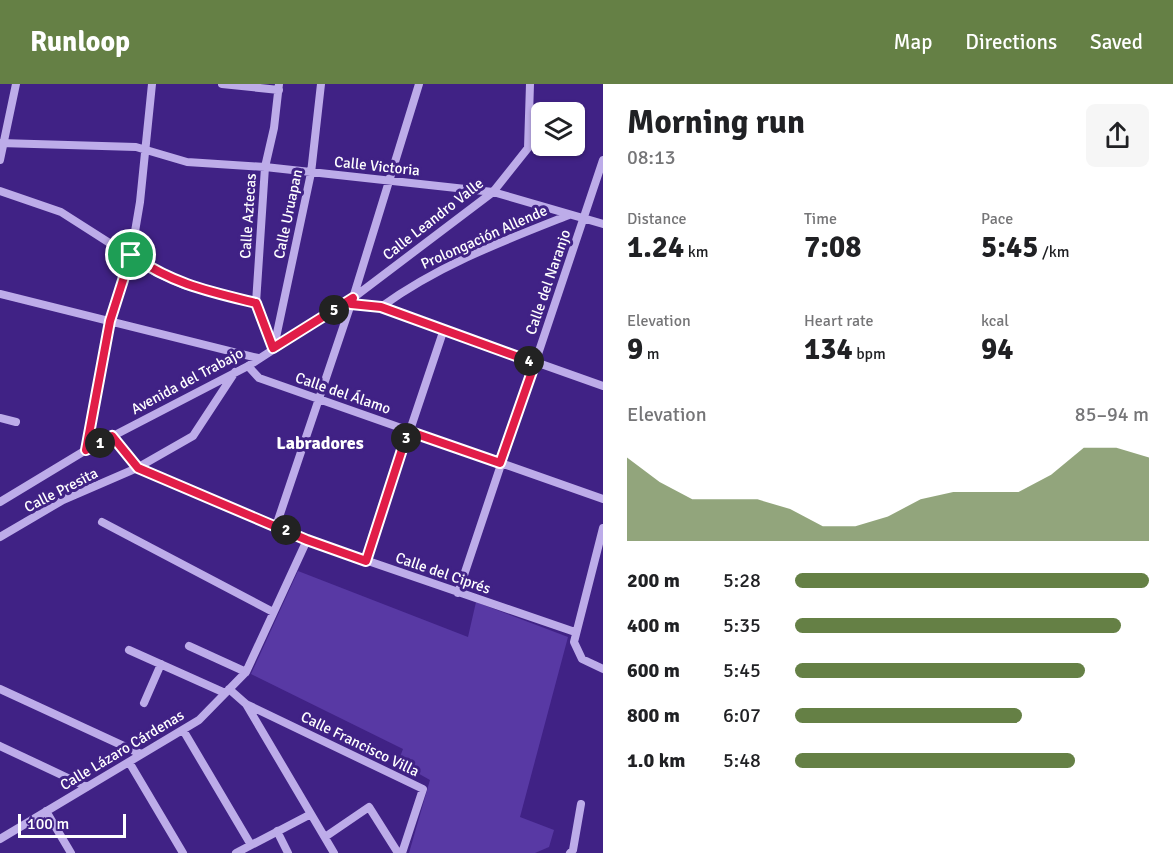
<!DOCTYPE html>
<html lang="en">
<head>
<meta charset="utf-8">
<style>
	:root { --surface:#fff; --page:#f6f6f6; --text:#202124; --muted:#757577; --accent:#658045 }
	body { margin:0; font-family:Signika,sans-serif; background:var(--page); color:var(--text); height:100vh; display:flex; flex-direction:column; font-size:22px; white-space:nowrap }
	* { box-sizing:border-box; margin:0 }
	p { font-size:20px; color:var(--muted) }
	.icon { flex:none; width:33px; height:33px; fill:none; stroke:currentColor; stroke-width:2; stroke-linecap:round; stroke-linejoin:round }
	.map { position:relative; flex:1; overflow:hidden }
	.panel { display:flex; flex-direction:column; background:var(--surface); width:570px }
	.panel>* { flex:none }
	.controls { position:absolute; left:531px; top:18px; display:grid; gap:12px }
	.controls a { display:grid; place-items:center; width:54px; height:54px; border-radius:9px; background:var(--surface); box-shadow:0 2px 4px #0004; font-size:30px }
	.scale { position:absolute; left:18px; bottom:15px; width:108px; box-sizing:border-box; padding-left:6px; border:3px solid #fff; border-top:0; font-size:16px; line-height:21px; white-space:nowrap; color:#fff; -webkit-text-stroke:4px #402285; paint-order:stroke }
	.pin { position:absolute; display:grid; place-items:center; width:51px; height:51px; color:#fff; margin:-26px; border:3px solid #fff; border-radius:50%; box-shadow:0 2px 6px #0007 }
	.km { position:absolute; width:30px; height:30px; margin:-15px; border-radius:50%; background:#222; color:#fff; font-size:16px; line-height:30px; text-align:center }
	.round { display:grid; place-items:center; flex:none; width:63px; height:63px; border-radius:9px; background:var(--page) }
	.summary { display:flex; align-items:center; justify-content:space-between; height:102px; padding:0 24px }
	h1 { font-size:33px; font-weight:700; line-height:45px }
	.figures { display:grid; grid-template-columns:repeat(3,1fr); gap:9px; height:102px; padding:6px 24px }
	.figures div { display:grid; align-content:center }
	.figures b { font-size:30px; font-weight:700 }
	.figures small { font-size:16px; font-weight:400 }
	.figures p { font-size:16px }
	.chart { height:168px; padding:12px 24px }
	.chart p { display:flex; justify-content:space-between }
	.chart svg { width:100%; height:108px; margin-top:6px; fill:var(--accent); opacity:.7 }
	ul { padding:0 24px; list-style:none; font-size:20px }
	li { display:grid; grid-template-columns:96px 72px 1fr; align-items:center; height:45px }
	li i { height:15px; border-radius:8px; background:var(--accent) }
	header { display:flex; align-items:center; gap:36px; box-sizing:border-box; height:84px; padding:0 30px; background:var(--accent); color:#fff }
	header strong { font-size:28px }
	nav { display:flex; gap:33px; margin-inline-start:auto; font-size:21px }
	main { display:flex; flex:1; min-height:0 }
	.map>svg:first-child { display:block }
	.green { fill:#5839a4 }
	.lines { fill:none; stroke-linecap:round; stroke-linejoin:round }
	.minor { stroke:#bdace9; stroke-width:8 }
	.route-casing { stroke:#fff; stroke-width:12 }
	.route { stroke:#e11d48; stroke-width:8 }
	.labels { text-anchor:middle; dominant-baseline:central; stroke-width:6; stroke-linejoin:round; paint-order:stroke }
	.street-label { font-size:15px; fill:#fff; stroke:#402285 }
	.quarter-label { font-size:18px; font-weight:bold; fill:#fff; stroke:#402285 }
</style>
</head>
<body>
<header>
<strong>Runloop</strong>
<nav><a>Map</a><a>Directions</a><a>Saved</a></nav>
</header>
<main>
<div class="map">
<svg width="603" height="769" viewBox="0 0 603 769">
	<rect width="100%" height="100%" fill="#402285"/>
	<path class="green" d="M298 487 468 553 476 518 568 553 520 733 554 746 549 763 535 769H409L430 696 398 678 403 665 251 590Z"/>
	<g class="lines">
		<path class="minor" d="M222 0 279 6
			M0 59 136 63 187 78 265 83 493 108 603 140
			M0 76 16 0
			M0 107 61 128 155 188 184 201 256 219
			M0 210 258 274
			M351 220 381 223 603 302
			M381 223C439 181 503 157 569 131
			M274 263 311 89 321 0
			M273 264 256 219 265 83 274 44 279 0
			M248 282 259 294 603 415
			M0 334 16 338
			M112 352 137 384 307 456 575 548
			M86 366 110 237 131 171 140 118 152 0
			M0 418 86 366 248 282 353 214 493 108 528 64 530 0
			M102 438 273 528
			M276 442 353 214 419 0
			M603 444 574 558 582 575 603 585
			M0 453 63 416 137 384 193 352 235 288
			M366 477 444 245
			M458 509 603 76
			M189 562 246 588
			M129 566 225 609
			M0 605 141 670
			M229 605 246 620 423 705 402 769
			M144 619 161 580
			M246 620 334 769
			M183 646 251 761
			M0 662 87 703
			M129 678 183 769
			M46 727 71 769
			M277 747 288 769
			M325 753 369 723 398 769
			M0 755 199 636 246 588 307 456
			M236 769 311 730
			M570 769 573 766 581 720"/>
	</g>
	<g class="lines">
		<g class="route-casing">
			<path id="route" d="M131 171C173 200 207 207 256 219L273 264 353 214 351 220 381 223 535 279 500 379 408 347 366 477 307 456 138 384 112 352 86 366 110 237Z"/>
		</g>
		<use href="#route" class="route"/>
	</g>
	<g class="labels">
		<g class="street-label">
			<text transform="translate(377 82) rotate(6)">Calle Victoria</text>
			<text transform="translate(288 130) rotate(-78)">Calle Uruapan</text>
			<text transform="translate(248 132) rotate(-86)">Calle Aztecas</text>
			<text transform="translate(433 135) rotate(-38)">Calle Leandro Valle</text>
			<text transform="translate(484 153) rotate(-24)">Prolongación Allende</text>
			<text transform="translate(548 198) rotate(-71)">Calle del Naranjo</text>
			<text transform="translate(187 297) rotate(-28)">Avenida del Trabajo</text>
			<text transform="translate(343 309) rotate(19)">Calle del Álamo</text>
			<text transform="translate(61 406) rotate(-27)">Calle Presita</text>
			<text transform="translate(443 489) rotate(19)">Calle del Ciprés</text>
			<text transform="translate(360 660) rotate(26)">Calle Francisco Villa</text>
			<text transform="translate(122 666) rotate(-31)">Calle Lázaro Cárdenas</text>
		</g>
		<g class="quarter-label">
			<text x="320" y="359">Labradores</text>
		</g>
	</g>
</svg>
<div class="controls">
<a><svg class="icon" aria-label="layers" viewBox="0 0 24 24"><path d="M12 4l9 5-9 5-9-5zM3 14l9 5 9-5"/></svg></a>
</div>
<div class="scale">100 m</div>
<div class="pin" style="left:131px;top:171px;background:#1e9e55"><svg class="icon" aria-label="arrive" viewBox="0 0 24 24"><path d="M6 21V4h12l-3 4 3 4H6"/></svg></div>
<b class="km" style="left:100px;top:359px">1</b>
<b class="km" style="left:286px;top:446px">2</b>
<b class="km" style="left:406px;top:354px">3</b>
<b class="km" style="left:529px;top:277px">4</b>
<b class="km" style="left:334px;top:226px">5</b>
</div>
<section class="panel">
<div class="summary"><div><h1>Morning run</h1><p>08:13</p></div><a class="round"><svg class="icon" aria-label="share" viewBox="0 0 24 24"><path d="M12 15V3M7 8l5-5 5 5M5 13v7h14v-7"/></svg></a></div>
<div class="figures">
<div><p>Distance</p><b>1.24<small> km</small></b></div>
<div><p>Time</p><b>7:08</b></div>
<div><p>Pace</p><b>5:45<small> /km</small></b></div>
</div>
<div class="figures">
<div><p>Elevation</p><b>9<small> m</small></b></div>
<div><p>Heart rate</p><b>134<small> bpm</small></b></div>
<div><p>kcal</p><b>94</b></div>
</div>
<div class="chart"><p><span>Elevation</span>85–94 m</p>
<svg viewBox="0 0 160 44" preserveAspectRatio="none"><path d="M0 44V10L10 20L20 27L30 27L40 27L50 31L60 38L70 38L80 34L90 27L100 24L110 24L120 24L130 17L140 6L150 6L160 10V44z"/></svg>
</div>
<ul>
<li><b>200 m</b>5:28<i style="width:100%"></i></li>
<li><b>400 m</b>5:35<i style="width:92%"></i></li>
<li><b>600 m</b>5:45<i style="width:82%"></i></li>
<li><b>800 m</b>6:07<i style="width:64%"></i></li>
<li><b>1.0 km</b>5:48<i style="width:79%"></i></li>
</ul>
</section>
</main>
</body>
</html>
